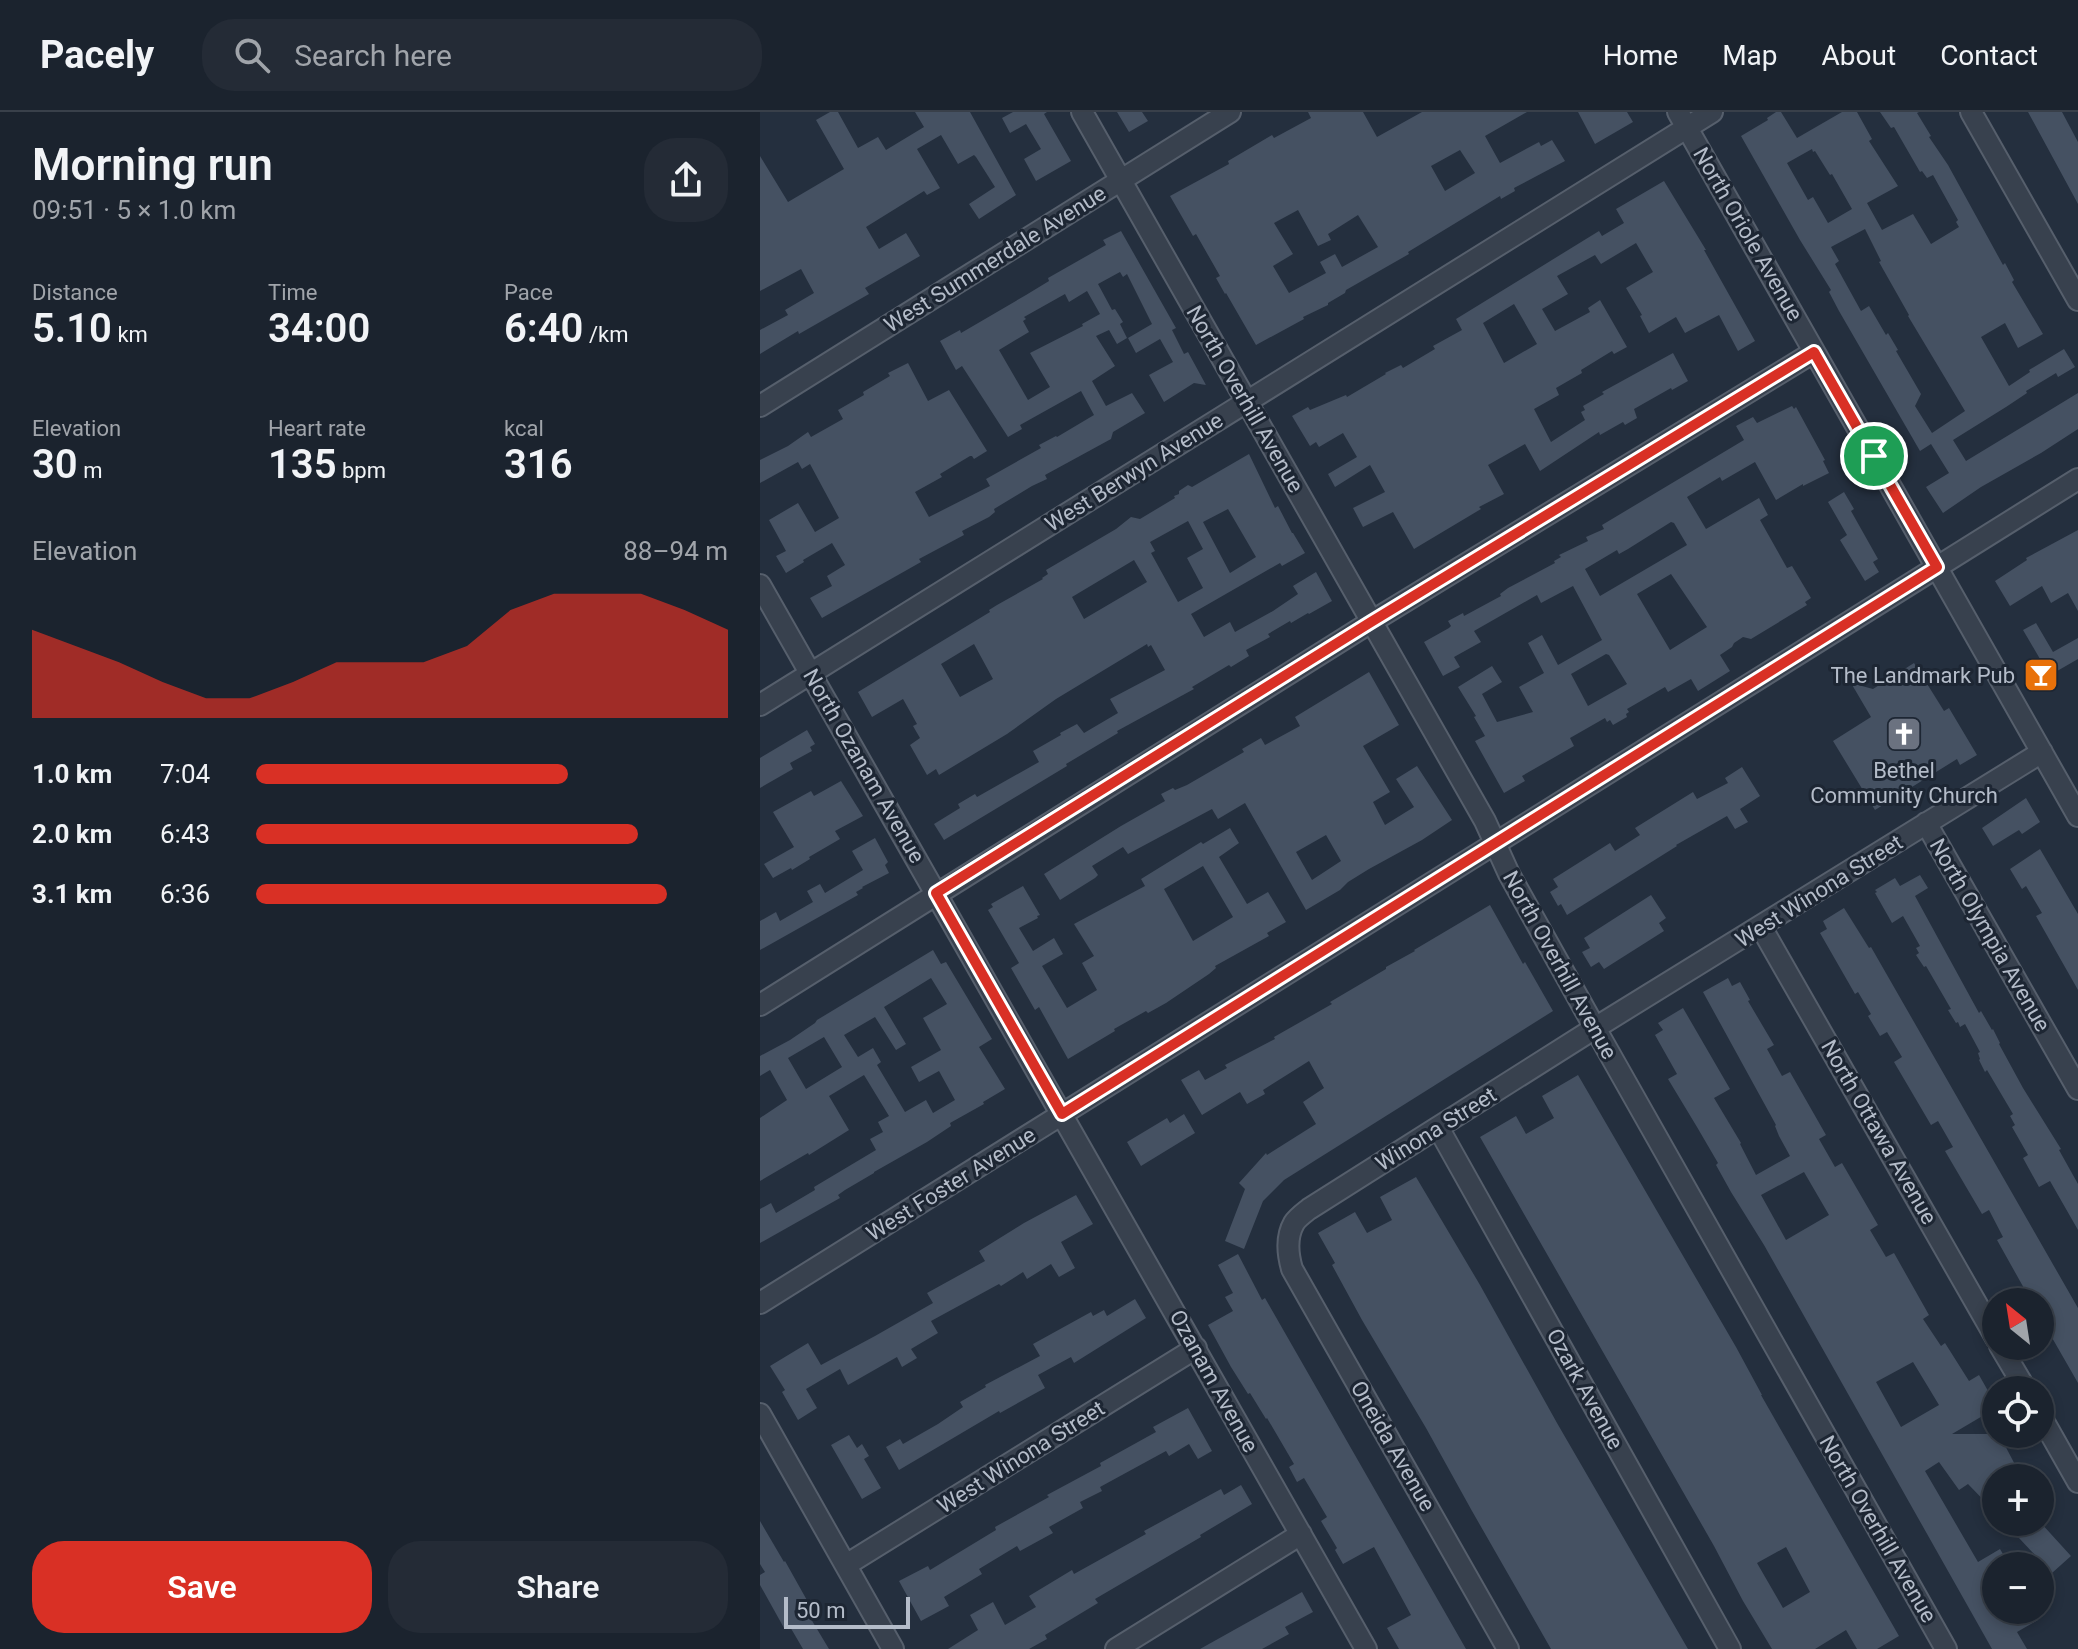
<!DOCTYPE html>
<html lang="en">
<head>
<meta charset="utf-8">
<style>
	:root { --surface:#1b232e; --page:#242b36; --text:#f1f3f6; --muted:#a0a4aa; --line:#39404a; --accent:#d93025 }
	body { margin:0; font-family:Roboto,sans-serif; background:var(--page); color:var(--text); height:100vh; display:flex; flex-direction:column; font-size:30px; white-space:nowrap }
	* { box-sizing:border-box; margin:0 }
	p { font-size:26px; color:var(--muted) }
	.icon { flex:none; width:44px; height:44px; fill:none; stroke:currentColor; stroke-width:2; stroke-linecap:round; stroke-linejoin:round }
	.map { position:relative; flex:1; overflow:hidden }
	.details { display:flex; flex-direction:column; background:var(--surface); width:760px }
	.details>* { flex:none }
	.needle { width:52px; rotate:330deg }
	.tools { position:absolute; left:1222px; top:1176px; display:grid; gap:16px }
	.tools a { display:grid; place-items:center; width:72px; height:72px; border-radius:50%; background:var(--surface); box-shadow:0 4px 12px #0003,0 0 0 2px var(--line); font-size:40px }
	.scale { position:absolute; left:24px; bottom:20px; width:126px; box-sizing:border-box; padding-left:8px; border:4px solid #b4bcc9; border-top:0; font-size:22px; line-height:28px; white-space:nowrap; color:#b4bcc9; -webkit-text-stroke:6px #1d2633; paint-order:stroke }
	.pin { position:absolute; display:grid; place-items:center; width:68px; height:68px; color:#fff; margin:-34px; border:4px solid #fff; border-radius:50%; box-shadow:0 2px 8px #0007 }
	.round { display:grid; place-items:center; flex:none; width:84px; height:84px; border-radius:32px; background:var(--page) }
	.head { display:flex; align-items:center; justify-content:space-between; height:136px; padding:0 32px }
	h1 { font-size:44px; font-weight:600; line-height:60px }
	.metrics { display:grid; grid-template-columns:repeat(3,1fr); gap:12px; height:136px; padding:8px 32px }
	.metrics div { display:grid; align-content:center }
	.metrics b { font-size:40px; font-weight:600 }
	.metrics small { font-size:22px; font-weight:400 }
	.metrics p { font-size:22px }
	.chart { height:224px; padding:16px 32px }
	.chart p { display:flex; justify-content:space-between }
	.chart svg { width:100%; height:144px; margin-top:8px; fill:var(--accent); opacity:.7 }
	.primary-button { display:flex; gap:16px; margin-top:auto; padding:16px 32px }
	.primary-button a { flex:1; height:92px; border-radius:32px; background:var(--accent); color:#fff; font-size:32px; font-weight:600; line-height:92px; text-align:center }
	.primary-button a+a { background:var(--page); color:var(--text) }
	ul { padding:0 32px; list-style:none; font-size:26px }
	li { display:grid; grid-template-columns:128px 96px 1fr; align-items:center; height:60px }
	li i { height:20px; border-radius:10px; background:var(--accent) }
	header { display:flex; align-items:center; gap:48px; box-sizing:border-box; height:112px; padding:0 40px; background:var(--surface); border-bottom:2px solid var(--line) }
	header strong { font-size:38px }
	nav { display:flex; gap:44px; margin-inline-start:auto; font-size:28px }
	.search { width:560px; height:72px; background:var(--page); display:flex; align-items:center; gap:20px; box-sizing:border-box; padding:0 28px; border-radius:32px; color:var(--muted); font-size:30px }
	main { display:flex; flex:1; min-height:0 }
	.map>svg:first-child { display:block }
	.building { fill:#455162; fill-rule:evenodd }
	.lines { fill:none; stroke-linecap:round; stroke-linejoin:round }
	.minor-casing { stroke:#565f6c; stroke-width:24 }
	.minor { stroke:#38414e; stroke-width:20 }
	.route-casing { stroke:#fff; stroke-width:16 }
	.route { stroke:#d93025; stroke-width:10 }
	.labels { text-anchor:middle; dominant-baseline:central; stroke-width:6; stroke-linejoin:round; paint-order:stroke }
	.street-label { font-size:22px; fill:#b4bcc9; stroke:#1d2633 }
	.poi-label { font-size:22px; fill:#b4bcc9; stroke:#1d2633; text-anchor:end }
</style>
</head>
<body>
<header>
<strong>Pacely</strong>
<div class="search"><svg class="icon" aria-label="search" viewBox="0 0 24 24"><circle cx="10" cy="10" r="6"/><path d="M15 15l6 6"/></svg>Search here</div>
<nav><a>Home</a><a>Map</a><a>About</a><a>Contact</a></nav>
</header>
<main>
<section class="details">
<div class="head"><div><h1>Morning run</h1><p>09:51 · 5 × 1.0 km</p></div><a class="round"><svg class="icon" aria-label="share" viewBox="0 0 24 24"><path d="M12 15V3M7 8l5-5 5 5M5 13v7h14v-7"/></svg></a></div>
<div class="metrics">
<div><p>Distance</p><b>5.10<small> km</small></b></div>
<div><p>Time</p><b>34:00</b></div>
<div><p>Pace</p><b>6:40<small> /km</small></b></div>
</div>
<div class="metrics">
<div><p>Elevation</p><b>30<small> m</small></b></div>
<div><p>Heart rate</p><b>135<small> bpm</small></b></div>
<div><p>kcal</p><b>316</b></div>
</div>
<div class="chart"><p><span>Elevation</span>88–94 m</p>
<svg viewBox="0 0 160 44" preserveAspectRatio="none"><path d="M0 44V17L10 22L20 27L30 33L40 38L50 38L60 33L70 27L80 27L90 27L100 22L110 11L120 6L130 6L140 6L150 11L160 17V44z"/></svg>
</div>
<ul>
<li><b>1.0 km</b>7:04<i style="width:66%"></i></li>
<li><b>2.0 km</b>6:43<i style="width:81%"></i></li>
<li><b>3.1 km</b>6:36<i style="width:87%"></i></li>
</ul>
<div class="primary-button"><a>Save</a><a>Share</a></div>
</section>
<div class="map">
<svg width="1318" height="1537" viewBox="0 0 1318 1537">
	<rect width="100%" height="100%" fill="#242f3e"/>
	<path class="building" d="M70 0H78L98 36 118 25 126 38 164 15 155 0H210L256 83 219 107 209 92 235 75 216 45 214 43 198 52 181 23 157 37 180 76 167 83 164 79 106 115 119 137 146 121 160 144 105 176 109 182 39 222 38 219 0 242V218L28 203 25 198 54 181 41 157 0 179V44L28 90 84 57 56 8Z
		M253 0H287L284 2 311 49 276 69 264 47 281 37 266 12 250 21 242 6Z
		M357 0H382L388 9 369 20Z
		M548 0H603L617 25 662 0H767L725 24 740 51 779 30 781 34 792 28 805 49 754 76 755 79 741 87 740 84 648 140 649 142 586 178 585 181 568 191V193L543 205 544 207 496 233 466 181 465 182 456 166 460 164 436 122 433 124 410 84 469 52 468 49 512 23 514 26 551 6ZM700 38 715 61 685 79 671 54ZM538 98 558 134 571 128 568 122 598 103 618 135 582 155 575 142 560 150 566 161 529 181 513 154 533 142 514 111Z
		M818 0H867L873 10 835 32Z
		M1016 0H1021L1037 26 1082 0H1097L1112 27 1109 29 1138 74 1107 91 1122 118 1153 102 1171 132 1199 115 1196 110 1198 108 1173 63 1167 66 1162 59 1160 60 1134 15 1131 16 1120 0H1159L1157 1 1171 24 1169 25 1188 53 1243 153 1245 151 1254 168 1252 170 1283 222 1258 236 1245 211 1221 225 1249 274 1270 260 1269 258 1304 237 1315 255 1298 265 1296 261 1266 279 1267 281 1246 295 1193 328 1206 349 1318 281V317L1281 341 1221 375 1183 401 1166 375 1189 361 1171 332 1160 339 1079 199 1069 180 1071 178 1040 128 981 24 1008 8 1007 6ZM1052 37 1053 40 1055 39 1070 63 1072 62 1092 97 1068 111 1053 85 1048 88 1027 51ZM1105 117 1121 149 1119 150 1149 203 1148 204 1205 299 1172 321 1155 294 1161 282 1136 239 1138 238 1128 221 1126 223 1109 194 1101 199 1075 152 1079 149 1071 135Z
		M1268 0H1302L1318 30V92Z
		M904 69 946 138H944L995 229 978 239 959 203 925 221 916 205 889 221 880 204 882 203 866 176 893 160 876 131 841 152 835 143 797 164 808 182 782 197 795 219 830 200 828 196 840 188 867 235 854 242 852 239 821 258 822 261 796 276 799 283 774 297 791 330 825 308 821 300 825 298 823 294 844 282 842 280 913 241 928 269 912 278 911 276 874 297 877 306 865 313 863 310 840 323 839 320 780 359 765 332 728 353 744 382 719 395 721 397 654 437 633 400 603 415 593 396 625 380 610 353 575 375 568 362 597 345 583 321 559 335 556 330 550 334 532 304 548 295 550 298 586 283 587 285 626 262 625 261 641 253 643 256 675 237 673 234 702 218 696 207 839 119 842 124 864 111 856 97ZM754 192 777 232 744 251 723 211Z
		M361 119 416 216 412 218 424 242 428 240 446 273 434 271 404 290 389 263 413 250 400 227 376 241 368 226 392 212 367 162 363 165 360 160 338 172 352 198 355 197 363 210 360 212 367 226 357 232 349 218 336 224 355 254 332 269 346 294 372 281 385 301 353 320 351 327 285 363 287 367 272 374 234 397 235 400 229 405 202 419 204 423 159 447 161 450 62 506 50 486 72 474 67 464 85 453 72 431 43 448 44 450 26 461 16 444 26 439 9 408 38 391 55 420 79 406 50 352 42 357 38 350 0 371V348L28 334 48 320 51 325 83 307 78 298 104 283 103 280 130 264 128 261 148 251 168 289 189 278 227 339 214 347 212 344H210L180 362 182 365 155 380 169 405 230 374 226 367 281 336 279 333 296 324 297 325 334 303 321 279 260 313 262 317 248 325 202 254 196 258 180 229 200 218 201 221 266 183 289 169 288 166 346 133 343 128ZM327 179 340 202 322 212 323 214 270 241 290 275 268 288 239 238 269 220 263 209 266 207 264 205 305 182 309 190Z
		M1032 294 1034 297 1036 295 1065 348 1063 349 1069 361 1043 374V372L1016 388 995 350 962 369 960 365 927 385 946 417 999 386 1008 403 1000 408 1027 456 1032 454 1051 486 1045 490 1047 493 991 527 983 525 974 531 972 535 960 543 970 559 938 579 931 567 908 580 905 575 867 597 869 600 866 602 867 605 853 613 850 608 847 610 845 606 810 626 814 634 762 664 765 669 744 681 715 629 725 624 714 605 716 604 698 575 732 554 742 570 722 582 737 610 773 600 759 575 784 561 768 531 782 523 798 553 842 528 813 474 781 491 777 483 714 519 721 530 694 545 700 555 683 564 664 530 689 516 691 514 688 509 703 501 704 504 741 484 740 482 748 476 795 451 794 449 801 445 799 443 828 429 826 425 844 417 842 413 984 328 976 314 993 305 997 311ZM911 410 914 411 927 433 840 484 825 457 857 438 859 442 868 437ZM911 462 947 515 910 538 877 482ZM846 542 849 543 867 572 828 594 811 562Z
		M489 342 515 396 518 394 532 421H533L545 441 522 454 520 451 431 502 444 525 470 510 475 520 513 499 538 482 533 474 556 460 572 489 549 502 548 501 531 511 530 509 508 522 510 525 486 538 489 544 471 555 469 553 432 575 434 577 357 619 358 621 306 652 307 654 184 728 174 712 200 696 198 692 215 682 217 685 279 650 273 639 301 623 300 621 317 612 324 621 358 601 350 587 405 558 391 533 388 535 387 532 296 587 247 622 179 663 176 657 167 663 150 633 160 626 153 614 157 612 143 587 112 605 98 580 230 500 229 498 237 493 283 467 282 466 288 462 286 458 356 417 371 405 380 407 415 386 414 384 419 382V379L428 373 432 375ZM468 397 496 445 470 461 443 410ZM428 409 443 437 427 446 443 476 418 490 391 441 395 439 390 430ZM374 448 387 470 324 507 312 485ZM214 532 233 567 200 585 181 552Z
		M1084 380 1094 397 1091 399 1118 447 1113 450 1119 460 1105 469 1080 428 1087 423 1068 390Z
		M1318 418V499L1308 481 1291 491 1282 474 1250 494 1235 469 1267 448 1266 446Z
		M1276 511 1293 540 1318 526V547L1278 570 1269 553 1280 547 1263 518Z
		M1154 551 1184 599 1189 596 1217 643 1200 653 1197 647 1115 698 1073 629 1111 605 1091 571 1113 577Z
		M609 560 639 613 603 634 630 680 613 690 625 713 654 695 636 667 657 654 692 708 662 728 609 757 588 770 580 778 546 798 485 691 458 707 452 697 368 742 363 735 332 754 338 763 335 766 300 788 284 762 361 714 405 689 401 682 413 676 415 678 427 673 484 640 482 637 501 626 505 633 540 614 535 605ZM566 723 581 749 552 768 536 740Z
		M47 618 55 632 50 635 52 639 30 651 33 657 0 676V646Z
		M982 655 1000 684 980 697 988 710 975 717 967 704 916 733 917 734 807 803 801 792 798 794 790 780 798 775 793 767 850 731 855 739 880 723 875 716 933 680 937 687 968 671 965 666Z
		M81 669 103 704 75 719 80 727 49 745 50 747 32 758 31 756 13 766 4 752 34 735 13 700 51 679 54 684Z
		M1266 686 1280 710 1262 722 1259 718 1233 734 1222 716Z
		M470 716 479 731 459 745 487 792 508 780 526 810 507 821 509 824 455 854 456 856 449 862 406 891 388 901 386 899 354 917 355 919 308 947 279 895 275 898 251 856 259 851 228 798 233 795 231 792 263 774 280 803 277 804 278 806 259 816 273 839 294 826 303 842 282 854 307 896 337 878 322 851 334 844 314 812 385 774 381 767 441 730 443 732ZM443 754 473 805 433 829 404 777Z
		M115 726 128 750 125 753 129 761 102 775 103 776 96 780 98 783 0 838V809L16 800 20 809 53 790 47 779 60 772 65 781 103 758 92 739Z
		M1280 737 1318 802V878L1276 804 1282 801 1266 774 1262 777 1250 757Z
		M1160 763 1168 776 1155 784 1219 901 1221 899 1232 918 1233 917 1240 931 1239 932 1263 976 1301 1037 1299 1038 1318 1072V1118L1290 1069 1279 1075 1263 1046 1268 1043 1252 1015 1255 1013 1250 1004 1253 1002 1227 958 1225 960 1219 948 1220 947 1218 941 1220 940 1205 912 1200 915 1198 910 1196 911 1188 898 1191 897 1166 854 1164 855 1156 843 1159 841 1156 836 1160 834 1143 804 1132 811 1115 781 1117 780 1115 778 1135 766 1140 774Z
		M891 783 906 806 899 811 904 819 844 857 839 850 831 855 822 840 830 836 824 826Z
		M730 793 763 852 765 850 793 899 524 1068 503 1089 484 1137 465 1129 485 1077 479 1071 506 1041 507 1043 556 1012 543 990 564 976 549 949 503 978 505 982 487 992 480 980 442 1003 421 968 439 958 445 968 467 956 465 953 515 927 514 925 572 892 570 890 626 857V855L655 839 654 838Z
		M1084 796 1109 836 1111 835 1318 1196V1271L1287 1217 1295 1212 1282 1190H1272L1265 1178 1237 1128 1243 1125 1229 1098 1222 1102 1185 1039 1193 1035 1178 1009 1171 1013 1134 950 1142 945 1127 920 1120 924 1108 904 1111 902 1098 880 1095 882 1060 821 1067 817 1063 809Z
		M173 838 181 852 186 850 232 927 219 935 245 977 223 990 224 992 190 1011 191 1014 167 1030 114 1060V1061L85 1078 78 1083 80 1086 0 1131V1097L11 1091 16 1101 55 1078 54 1075 116 1038 110 1027 123 1020 118 1010 129 1004 104 963 69 984 89 1018 49 1043 48 1041 0 1069V1006L27 988 10 958 0 964V944L30 928 55 911 57 908ZM171 866 187 892 163 906 181 938 151 955 159 970 179 959 195 988 173 1001 166 988 145 1000 117 953 121 950 113 936 98 945 84 923 115 905 136 938 146 932 124 895ZM64 925 82 955 46 977 28 946Z
		M968 866 972 874 980 870 990 888 988 889 1014 933 1007 937 1022 964 1030 960 1066 1023 1059 1027 1075 1055 1082 1051 1118 1113 1110 1118 1126 1145 1134 1141 1169 1203 1163 1207 1181 1234 1185 1231 1209 1269 1219 1263 1236 1293V1296L1192 1322H1239L1262 1366H1236V1401L1208 1372 1199 1378 1179 1350 1165 1359 1218 1450 1240 1437 1250 1454H1236V1498H1246L1251 1505 1264 1498H1272L1278 1508 1257 1520 1267 1537H1232L1004 1133 971 1080 956 1053 958 1051 937 1015 908 967 917 962 895 923 903 918 898 911 923 896 970 977 954 986 981 1031 980 1032 996 1063 1030 1044 1019 1024 1015 1014 1016 1013 943 880ZM1044 1060 1069 1103 1026 1128 1001 1083ZM1153 1250 1179 1293 1141 1315 1116 1270Z
		M818 963 976 1235 1002 1283H1001L1139 1524 1117 1537H1097L1086 1518 1055 1537H1012L983 1489 954 1434 720 1025 756 1004 766 1022 794 1006 782 984ZM1026 1435 1050 1480 1023 1496 997 1451Z
		M424 1002 435 1021 381 1054 367 1030 407 1006 410 1011Z
		M656 1065 720 1173 797 1311 928 1537H791L712 1399 666 1316 602 1208 572 1153 575 1151 558 1121 595 1100 607 1121 632 1108 620 1085Z
		M316 1083 333 1112 301 1130 315 1156 299 1165 291 1152 267 1167 263 1160 241 1174 239 1172 171 1209 178 1221 151 1237 157 1246 142 1255 137 1245 88 1273 80 1257 46 1277 57 1296 38 1308 22 1280 25 1278 10 1254 48 1231 61 1253 115 1224 173 1191 167 1181 225 1149 219 1139 264 1111Z
		M478 1142 502 1188 505 1186 706 1537H639L627 1516 651 1503 614 1435 583 1452 575 1438 577 1436 561 1409 567 1405 544 1366 537 1370 529 1355 534 1352 507 1306 506 1307 490 1281 488 1282 471 1255 448 1213 473 1199 465 1185 473 1181 458 1153Z
		M375 1187 386 1206 314 1251 311 1245 278 1263 285 1276 240 1301 239 1299 139 1358 126 1335 140 1327 143 1332 178 1312 203 1295 200 1290 226 1275 225 1273 280 1244 273 1232 331 1200 333 1204 344 1198 347 1204Z
		M428 1296 452 1339 438 1347 429 1332 409 1344 406 1339 340 1375 342 1379 320 1390 323 1396 289 1415 293 1421 260 1439 257 1434 219 1457 222 1462 184 1485 189 1494 161 1509 139 1469 166 1455 168 1454 170 1458 236 1418 235 1415 289 1385 287 1383 341 1354 340 1351 396 1320 393 1315Z
		M89 1323 97 1336 102 1332 109 1344 104 1347 121 1376 102 1387 71 1333Z
		M481 1373 492 1392 440 1423 441 1425 335 1487 338 1491 285 1523 287 1527 269 1537H188L218 1518 210 1503 233 1490 245 1513 276 1495 269 1484 312 1458 314 1462 386 1422 384 1419 461 1377 464 1383Z
		M0 1409 24 1450 25 1449 53 1499 48 1502 69 1537H43L29 1513 24 1516 0 1473V1463L5 1460 0 1452Z
		M1244 1410H1280L1311 1444 1292 1461Z
		M542 1480 553 1500 525 1515 529 1522 502 1537H440Z"/>
	<g class="lines">
		<g class="minor-casing">
			<path id="minor" d="M322 0 725 709 749 762 835 916 1186 1537
				M918 0 1318 704
				M1211 0 1318 188
				M0 294 470 0
				M0 473 606 1537
				M0 593 952 0
				M1166 711 1318 977
				M1001 815 1236 1226
				M0 893 611 510 1054 240
				M679 1017 970 1537
				M0 1191 1318 367
				M1240 1234 1266 1278
				M0 1302 133 1537
				M1280 1303 1318 1370
				M86 1453 436 1236
				M356 1537 541 1422
				M748 1537 532 1157C528 1143 526 1125 534 1111 537 1106 544 1101 549 1097L835 916 1282 640"/>
		</g>
		<use href="#minor" class="minor"/>
	</g>
	<g class="lines">
		<g class="route-casing">
			<path id="route" d="M1054 240 1177 455 302 1002 176 781 611 510Z"/>
		</g>
		<use href="#route" class="route"/>
	</g>
	<defs>
		<g id="bar-square" transform="scale(1.8)"><rect x="-9" y="-9" width="18" height="18" rx="4" fill="#e8710a" stroke="#1d2633"/><path d="M-6-5H6L.8 .8V4.5H3.5V6h-7V4.5H-.8V.8Z" fill="#fff"/></g>
		<g id="church-square" transform="scale(1.8)"><rect x="-9" y="-9" width="18" height="18" rx="4" fill="#6b7280" stroke="#1d2633"/><path d="M-1.2-6h2.4v3.5h3.3v2.4h-3.3V6h-2.4V-.1h-3.3v-2.4h3.3Z" fill="#fff"/></g>
	</defs>
	<g fill-rule="evenodd">
		<use href="#bar-square" x="1281" y="563"/>
		<use href="#church-square" x="1144" y="622"/>
	</g>
	<g class="labels">
		<g class="street-label">
			<text transform="translate(988 122) rotate(60)">North Oriole Avenue</text>
			<text transform="translate(235 147) rotate(-32)">West Summerdale Avenue</text>
			<text transform="translate(485 287) rotate(60)">North Overhill Avenue</text>
			<text transform="translate(374 360) rotate(-32)">West Berwyn Avenue</text>
			<text transform="translate(104 654) rotate(60)">North Ozanam Avenue</text>
			<text transform="translate(1059 779) rotate(-32)">West Winona Street</text>
			<text transform="translate(1230 823) rotate(60)">North Olympia Avenue</text>
			<text transform="translate(800 853) rotate(61)">North Overhill Avenue</text>
			<text transform="translate(676 1017) rotate(-32)">Winona Street</text>
			<text transform="translate(1119 1020) rotate(60)">North Ottawa Avenue</text>
			<text transform="translate(191 1072) rotate(-32)">West Foster Avenue</text>
			<text transform="translate(454 1269) rotate(61)">Ozanam Avenue</text>
			<text transform="translate(825 1277) rotate(61)">Ozark Avenue</text>
			<text transform="translate(633 1334) rotate(60)">Oneida Avenue</text>
			<text transform="translate(261 1345) rotate(-32)">West Winona Street</text>
			<text transform="translate(1118 1417) rotate(60)">North Overhill Avenue</text>
		</g>
		<g class="poi-label">
			<text x="1255" y="563">The Landmark Pub</text>
			<text x="1144" y="658" text-anchor="middle">Bethel<tspan x="1144" dy="25">Community Church</tspan></text>
		</g>
	</g>
</svg>
<div class="tools">
<a><svg class="needle" viewBox="-14 -14 28 28"><path d="M0-13l5 13h-10z" fill="#e53935"/><path d="M0 13l5-13h-10z" fill="#a0a4aa"/></svg></a>
<a><svg class="icon" aria-label="locate" viewBox="0 0 24 24"><circle cx="12" cy="12" r="6"/><path d="M12 2v4M12 18v4M2 12h4M18 12h4"/></svg></a>
<a>+</a>
<a>−</a>
</div>
<div class="scale">50 m</div>
<div class="pin" style="left:1114px;top:344px;background:#1e9e55"><svg class="icon" aria-label="arrive" viewBox="0 0 24 24"><path d="M6 21V4h12l-3 4 3 4H6"/></svg></div>
</div>
</main>
</body>
</html>
